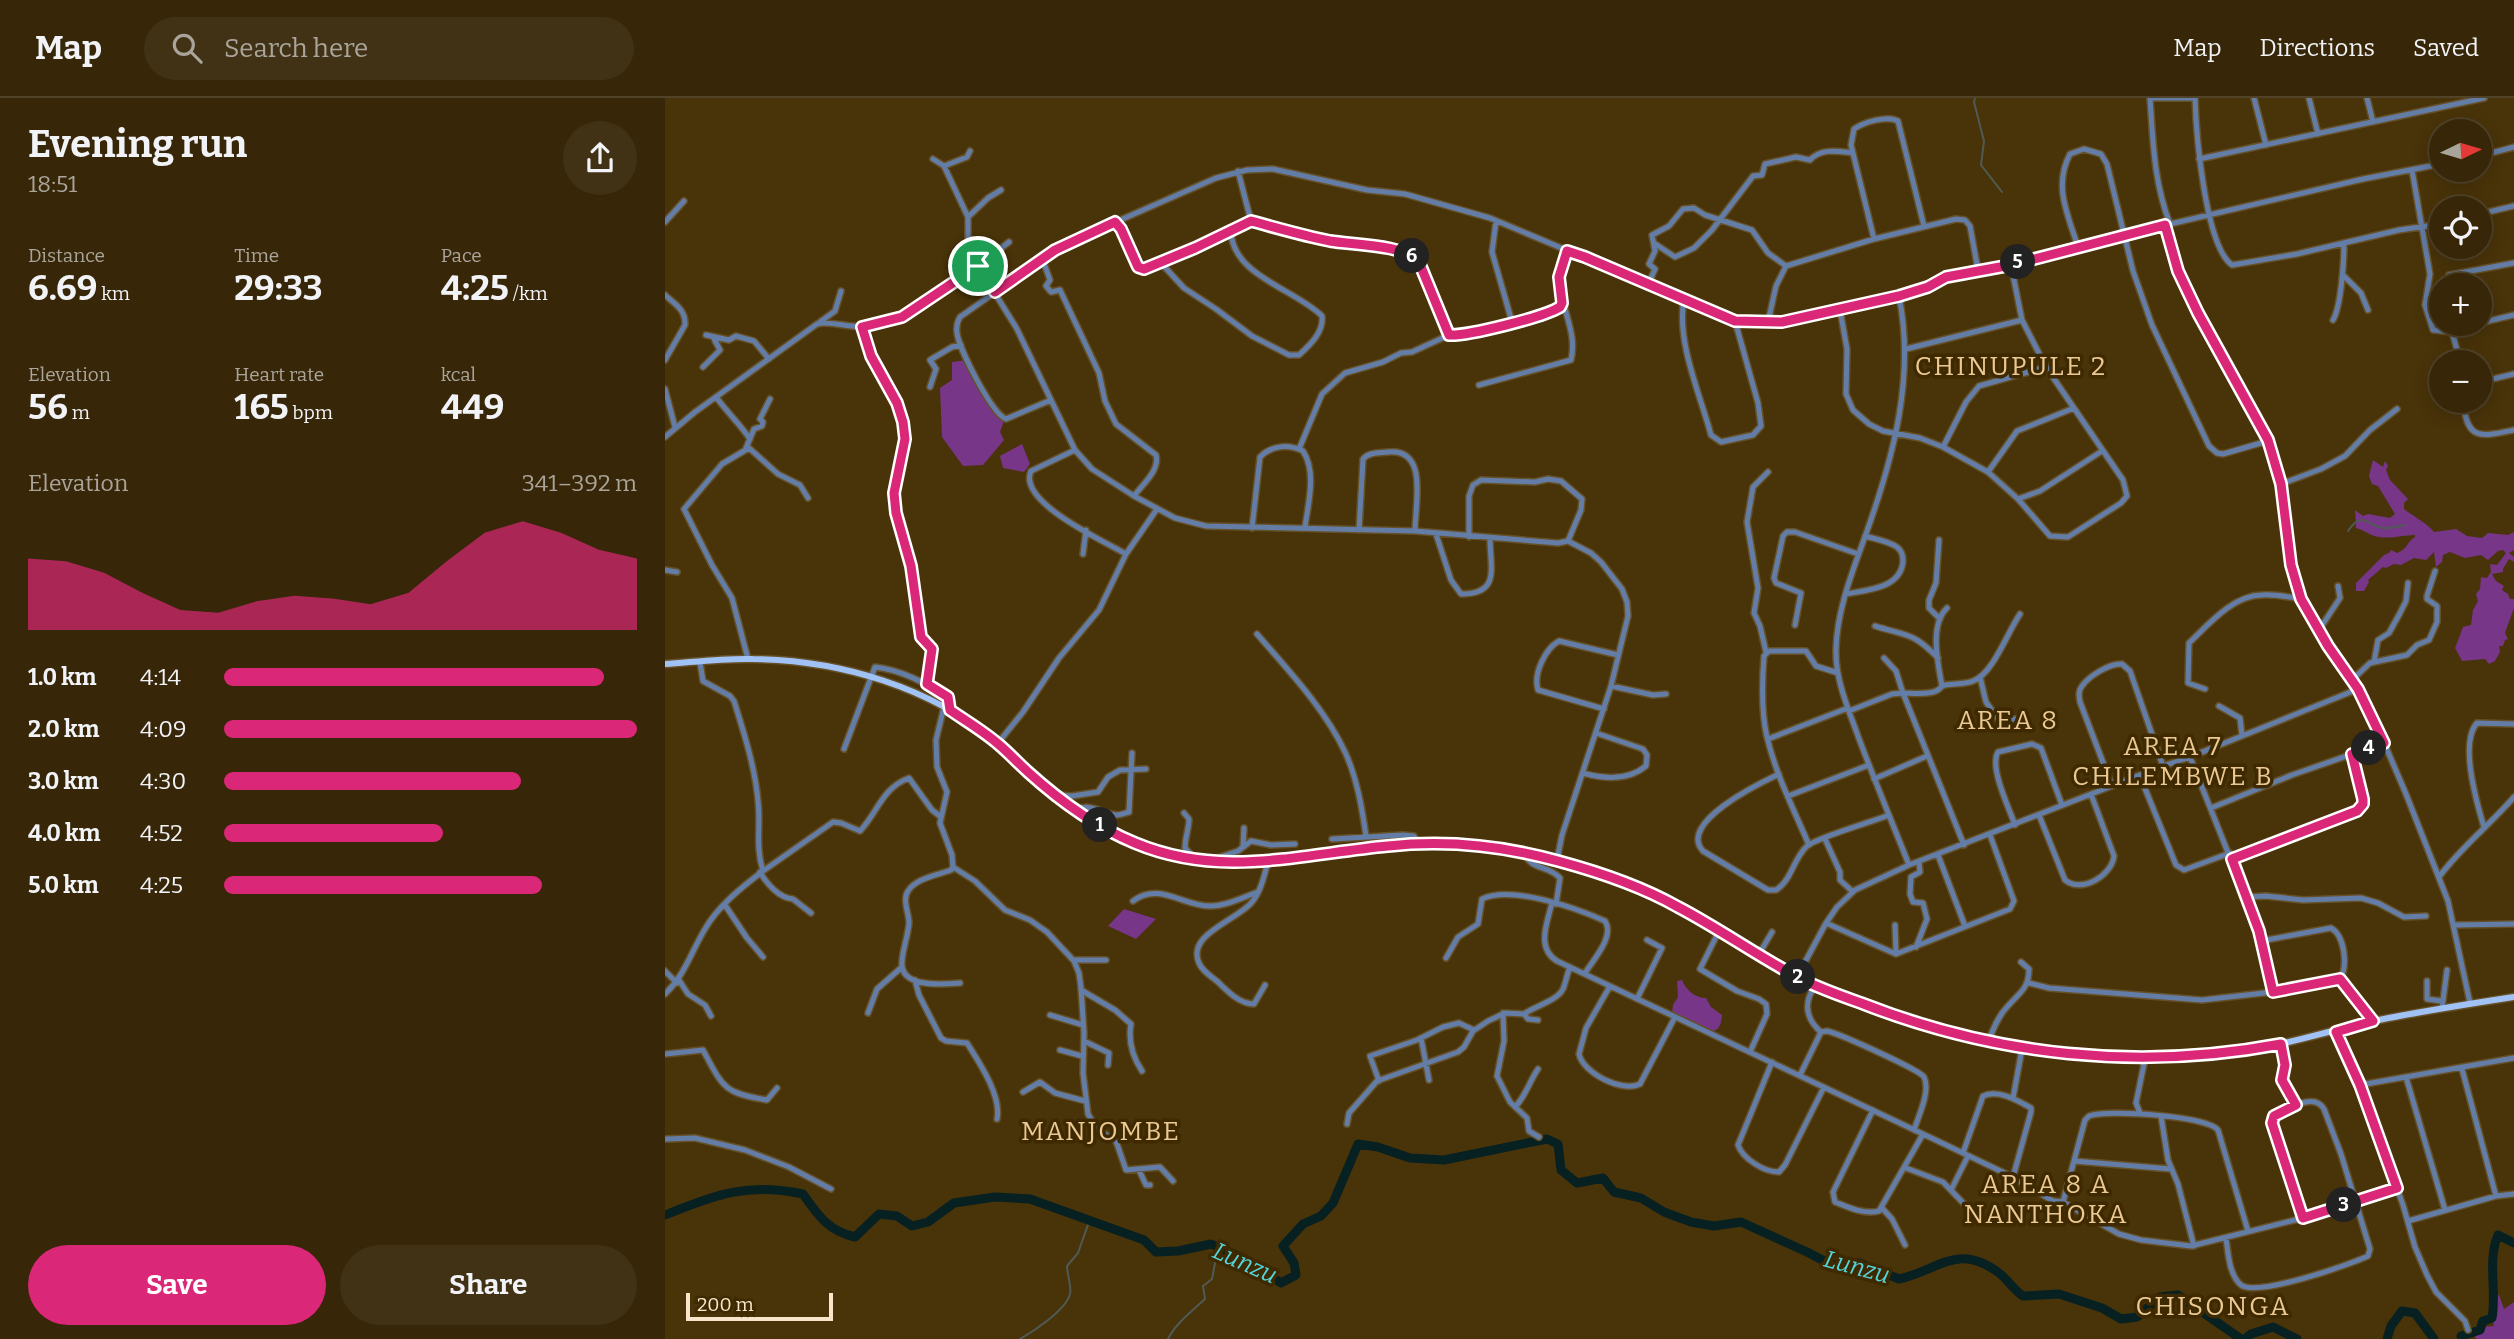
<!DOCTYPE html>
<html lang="en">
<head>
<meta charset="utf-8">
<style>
	:root { --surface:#372607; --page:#423215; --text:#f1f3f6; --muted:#aaa59b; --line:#514328; --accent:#db2777 }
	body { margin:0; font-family:Bitter,serif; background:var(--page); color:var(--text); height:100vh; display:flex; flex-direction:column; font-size:26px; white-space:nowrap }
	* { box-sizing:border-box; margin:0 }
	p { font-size:23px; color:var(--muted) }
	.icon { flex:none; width:38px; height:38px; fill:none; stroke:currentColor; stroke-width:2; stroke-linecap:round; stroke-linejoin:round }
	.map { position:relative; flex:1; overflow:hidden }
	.side { display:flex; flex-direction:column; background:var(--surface); width:665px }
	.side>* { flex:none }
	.needle { width:46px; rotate:85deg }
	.buttons { position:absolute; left:1764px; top:21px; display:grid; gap:14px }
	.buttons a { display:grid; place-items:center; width:63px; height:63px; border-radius:50%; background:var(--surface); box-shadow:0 4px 18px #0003,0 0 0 2px var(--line); font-size:35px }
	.scale { position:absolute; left:21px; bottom:18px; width:147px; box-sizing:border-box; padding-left:7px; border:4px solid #f7e6cb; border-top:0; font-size:19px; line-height:24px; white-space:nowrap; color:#f7e6cb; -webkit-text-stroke:5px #3e2900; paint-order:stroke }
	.pin { position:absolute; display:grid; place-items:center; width:60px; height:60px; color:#fff; margin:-30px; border:4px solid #fff; border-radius:50%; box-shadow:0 2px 7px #0007 }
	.km { position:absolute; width:35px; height:35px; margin:-18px; border-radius:50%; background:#222; color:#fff; font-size:19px; line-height:35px; text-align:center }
	.round { display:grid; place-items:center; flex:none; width:74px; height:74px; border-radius:37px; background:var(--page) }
	.headline { display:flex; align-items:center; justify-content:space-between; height:119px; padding:0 28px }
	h1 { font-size:38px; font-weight:700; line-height:52px }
	.figures { display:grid; grid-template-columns:repeat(3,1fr); gap:10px; height:119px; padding:7px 28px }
	.figures div { display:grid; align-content:center }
	.figures b { font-size:35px; font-weight:700 }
	.figures small { font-size:19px; font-weight:400 }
	.figures p { font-size:19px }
	.chart { height:196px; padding:14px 28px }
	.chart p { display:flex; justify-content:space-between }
	.chart svg { width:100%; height:126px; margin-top:7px; fill:var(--accent); opacity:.7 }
	.primary-button { display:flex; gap:14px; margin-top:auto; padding:14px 28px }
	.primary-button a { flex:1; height:80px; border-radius:42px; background:var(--accent); color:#fff; font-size:28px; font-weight:700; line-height:80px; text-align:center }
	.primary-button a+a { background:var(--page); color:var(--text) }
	ul { padding:0 28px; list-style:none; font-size:23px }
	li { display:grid; grid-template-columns:112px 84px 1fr; align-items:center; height:52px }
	li i { height:18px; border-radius:9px; background:var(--accent) }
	header { display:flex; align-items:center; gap:42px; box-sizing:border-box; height:98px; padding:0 35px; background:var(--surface); border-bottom:2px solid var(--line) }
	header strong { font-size:33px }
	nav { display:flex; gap:38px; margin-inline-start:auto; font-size:24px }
	.search { width:490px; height:63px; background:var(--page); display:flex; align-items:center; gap:18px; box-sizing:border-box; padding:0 24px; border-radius:38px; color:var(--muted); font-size:26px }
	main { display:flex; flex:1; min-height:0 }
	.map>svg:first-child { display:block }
	.green { fill:#773688 }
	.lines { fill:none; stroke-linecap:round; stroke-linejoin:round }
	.stream { stroke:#4f5b54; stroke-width:2 }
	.river { stroke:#072021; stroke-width:9 }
	.minor-casing { stroke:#655028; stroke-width:8 }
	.major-casing { stroke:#655028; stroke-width:9 }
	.minor { stroke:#637da6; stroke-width:5 }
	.major { stroke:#a1c2f4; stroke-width:6 }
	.route-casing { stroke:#fff; stroke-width:14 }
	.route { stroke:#db2777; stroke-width:9 }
	.labels { text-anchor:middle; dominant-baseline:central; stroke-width:7; stroke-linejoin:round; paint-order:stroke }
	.water-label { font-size:24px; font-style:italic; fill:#54d4da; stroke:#3e2900 }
	.quarter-label { font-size:26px; letter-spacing:2px; fill:#ebc994; stroke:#3e2900 }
</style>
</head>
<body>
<header>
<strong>Map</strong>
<div class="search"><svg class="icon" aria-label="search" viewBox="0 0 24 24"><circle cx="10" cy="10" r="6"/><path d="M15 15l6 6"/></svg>Search here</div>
<nav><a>Map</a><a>Directions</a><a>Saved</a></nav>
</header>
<main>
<section class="side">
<div class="headline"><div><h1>Evening run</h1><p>18:51</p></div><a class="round"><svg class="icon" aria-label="share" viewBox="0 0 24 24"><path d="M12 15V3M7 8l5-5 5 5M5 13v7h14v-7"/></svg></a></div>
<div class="figures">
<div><p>Distance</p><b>6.69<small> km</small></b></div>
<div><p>Time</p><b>29:33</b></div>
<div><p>Pace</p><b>4:25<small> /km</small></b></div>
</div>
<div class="figures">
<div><p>Elevation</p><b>56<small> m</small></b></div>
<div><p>Heart rate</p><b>165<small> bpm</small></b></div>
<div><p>kcal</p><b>449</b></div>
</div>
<div class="chart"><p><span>Elevation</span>341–392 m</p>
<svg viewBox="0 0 160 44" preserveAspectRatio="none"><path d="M0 44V19L10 20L20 24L30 31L40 37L50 38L60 34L70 32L80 33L90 35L100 31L110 20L120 10L130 6L140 10L150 16L160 19V44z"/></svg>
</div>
<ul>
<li><b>1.0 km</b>4:14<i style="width:92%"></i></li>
<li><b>2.0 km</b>4:09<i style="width:100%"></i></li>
<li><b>3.0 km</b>4:30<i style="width:72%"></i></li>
<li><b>4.0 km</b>4:52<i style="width:53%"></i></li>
<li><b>5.0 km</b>4:25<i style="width:77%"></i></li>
</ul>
<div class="primary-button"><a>Save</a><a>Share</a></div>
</section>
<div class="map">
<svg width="1849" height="1241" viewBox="0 0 1849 1241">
	<rect width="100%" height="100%" fill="#493309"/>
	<path class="green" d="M302 262 325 310 339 323 335 334 339 342 318 367 298 368 277 339 275 290 287 282V264Z
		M357 346 365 366 359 374 338 370 335 358Z
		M1708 362 1718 369 1720 363 1723 368 1721 372 1725 382 1743 401 1739 405V411C1748 418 1763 426 1769 434L1791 431 1802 438 1817 440 1823 435 1843 437 1849 434V452L1844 455 1849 459V464L1844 461 1838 471V474L1827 476 1831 483 1839 488 1837 492 1843 496 1845 501H1849V510L1840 535 1843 541 1840 542 1838 548H1834L1835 554 1830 563 1824 566 1820 561 1797 563 1790 550 1798 529 1806 527 1808 512 1813 503 1811 496 1815 491 1816 479 1822 480 1826 474 1825 466 1832 467 1841 455 1838 452 1833 453 1823 462 1816 457 1800 460 1785 454 1778 457 1777 464 1771 469 1769 454 1761 462 1749 460 1736 467 1729 466 1721 470 1718 469 1703 482 1704 484 1699 493H1691V485L1719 457 1724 455 1726 452 1732 455C1743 451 1743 442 1750 439V437C1738 437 1726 441 1714 439 1706 438 1699 432 1691 430L1690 412 1698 418 1703 416 1725 420 1730 416 1713 388 1707 386 1704 378Z
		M459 811 491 821 471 841 443 828Z
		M1017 882C1021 892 1030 900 1041 900L1046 909 1057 917C1056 926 1055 932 1046 934L1007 916 1008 907 1013 899 1012 883Z
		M1834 1197 1839 1211 1849 1204V1241H1812L1810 1239 1816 1229 1829 1228 1824 1202Z"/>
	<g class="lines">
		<path class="stream" d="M1310 0 1309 4 1319 43 1316 67 1337 94
			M1683 433C1697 412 1702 427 1717 430 1723 431 1734 428 1740 427
			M355 1241C369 1233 401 1212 405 1196 407 1189 402 1177 402 1168L413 1155 424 1124
			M503 1241C510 1226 527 1213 540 1201L538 1188 547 1181 553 1149"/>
		<path class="river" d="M0 1117C51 1097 82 1084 138 1096 153 1117 163 1133 190 1139L214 1116 232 1118 247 1128 263 1124 289 1105 330 1099 365 1101 479 1142 491 1154 513 1153 546 1146 578 1160 616 1185 631 1177 629 1165 618 1148 638 1126 656 1118 668 1105 693 1046 713 1049 745 1060 779 1062 882 1041 893 1046 896 1072 912 1085 938 1080 949 1094 976 1100 999 1114 1026 1124 1049 1128 1076 1124 1142 1154
			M1142 1154 1167 1167 1194 1165 1234 1181C1274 1172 1293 1144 1334 1175 1343 1182 1349 1192 1358 1198L1394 1196 1437 1210 1456 1221 1472 1219 1495 1199 1513 1197 1576 1241
			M1580 1241 1586 1236 1608 1229 1632 1241
			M1722 1241 1726 1228 1737 1213 1750 1215 1769 1241
			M1797 1241 1796 1238 1815 1232 1818 1223 1827 1220C1832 1193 1822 1163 1833 1137L1849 1145"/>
		<g class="minor-casing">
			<path id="minor" d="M1485 0C1488 44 1489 85 1505 126
				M1485 0H1530
				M1530 0C1531 34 1540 148 1567 167L1632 156 1734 132 1776 126
				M1589 0 1601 47
				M1644 0 1653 36
				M1702 0 1708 24
				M1815 58 1849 49
				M268 61 279 68 302 59 305 53
				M1534 61 1819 0
				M279 68 303 119
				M1747 72 1765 176 1760 207 1768 232 1787 234 1813 226
				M573 73 586 123
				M336 92 323 100 303 119V139L313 168 352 231 410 352 427 371 469 398 510 420 541 428 750 433 893 445 903 443 926 455 936 464 957 491 962 504 963 518 946 588 897 737 892 762
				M1815 116 1849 108
				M831 123 827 154 847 224
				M0 124 19 103
				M450 124 456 131 473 169 477 171 530 150 586 123 666 143 727 151 749 158 755 166 784 237
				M1500 127 1513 173 1533 215 1603 343 1616 386 1626 467 1636 501 1709 621 1741 696 1783 803 1805 905
				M1209 141 1186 47 1189 31C1199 24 1223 17 1233 23L1259 128
				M989 145 1010 159 1029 150 1047 132 1088 78 1097 77 1100 66 1131 59 1145 62C1156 50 1172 53 1188 55
				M1413 149C1403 117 1388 88 1405 56L1419 51 1436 56 1442 66 1468 173 1487 227 1544 348 1552 355 1558 356 1603 343
				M377 160 385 182 381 188 386 194 395 192 434 275 440 303 451 326 491 357C495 372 478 386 469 398
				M495 164 519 190 551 211 587 238 624 257H634C645 247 659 234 657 218 630 191 568 178 566 134
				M1784 177 1849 165
				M1679 178 1696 195 1703 212
				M983 187 990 171 984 166 990 153 987 137 1004 128 1018 111 1029 110 1040 117 1087 132 1103 155 1121 168
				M0 197C10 206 21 212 20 227L0 262
				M1234 198C1250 278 1229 357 1202 433 1189 470 1172 510 1171 551 1170 581 1183 610 1193 638 1209 681 1227 724 1244 767
				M1019 201C1011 243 1035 296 1046 337L1056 344 1088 337 1096 328 1093 305 1070 223
				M1175 212 1182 251 1181 296 1188 312 1204 326 1218 333 1255 340 1278 349 1323 374 1353 401 1385 438 1403 439 1456 405 1462 398 1458 382 1381 269 1357 222 1346 167
				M1668 222C1676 209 1679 163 1679 146
				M155 224 170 213 176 193
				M1103 224 1111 188 1121 168 1209 141 1291 121 1300 122 1305 128 1313 172
				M1815 225 1849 217
				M197 229 206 258 232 305 238 324 240 341 229 395 231 419 246 468 255 539 267 551 262 586
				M1787 234 1794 259
				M41 237 64 242 71 238 89 243 104 261
				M1241 251 1357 222
				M38 269 55 252 48 239
				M1815 284 1849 276
				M814 287 906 262C915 225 882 197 902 154
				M265 289 271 271 265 262 287 249 296 247
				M0 291 10 329
				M51 299C62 314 75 326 85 341
				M386 302 341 321C327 316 294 251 292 235 291 229 292 224 295 219L396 148 551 80 582 72 608 71 702 92 740 96 825 120 1070 223 1117 224 1234 198 1257 192 1281 179 1346 167 1458 137 1698 81 1776 66
				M1798 303C1802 343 1815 339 1849 332
				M0 339 30 314 152 226C168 222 184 231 201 228 253 220 303 176 344 144
				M1278 349 1301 304 1314 288 1381 269
				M81 350 89 331 97 328 98 324 95 321 105 301
				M634 351 657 296 680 275 718 264 736 255 747 254 784 237 820 232 888 213 895 209 897 205
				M410 352 366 373C352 404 439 443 461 456
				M1323 374 1352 333 1409 310
				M1616 386 1656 371 1680 358 1705 332 1732 311
				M1353 401 1375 393 1437 353
				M587 430 595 359C607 347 623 346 638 353 652 374 643 406 640 429
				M694 432 698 361C704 354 713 355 723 354 764 350 750 406 750 433
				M771 436 786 482 796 496C836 496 825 470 825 440
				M804 439V398L808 387 816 382 870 384 883 381 896 383 917 401 916 412 903 443
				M1274 442 1271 485 1264 502V510L1275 521
				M418 456 421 432
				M0 472 12 474
				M1181 496C1201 492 1236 491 1238 463 1238 458 1236 452 1232 449 1223 443 1210 441 1200 438
				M1130 527 1136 495 1111 485 1109 480 1118 438 1122 434H1130L1193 456
				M1210 528C1242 538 1248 534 1273 560
				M1654 532 1675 500 1673 488
				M592 536C623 572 660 611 680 654 692 680 697 710 701 738
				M1101 554 1095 528 1089 515 1093 490 1082 424 1088 389 1103 374
				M1219 560 1231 573 1238 595C1248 595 1262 597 1271 593 1277 590 1274 589 1280 587 1289 585 1298 587 1308 583 1328 576 1342 535 1355 516
				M83 561 67 500 47 467 19 411 57 366 84 350 113 376 135 387 143 400
				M1709 564 1713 542 1724 535 1735 515 1741 503 1743 485
				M1315 579 1321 604 1333 621H1351
				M1687 582 1705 565 1742 557 1752 547 1764 542 1772 524V508L1762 501V498L1770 473
				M946 588 988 597 1001 596
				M1277 588C1273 566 1264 527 1282 510
				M1540 591 1523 585 1524 545C1543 527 1568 497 1597 497 1610 496 1624 499 1636 501
				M1554 608 1575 620 1577 637
				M279 609 271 642 272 669 282 694 275 725 287 757 288 769 286 772C273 777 251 780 243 793 237 802 244 815 244 825 243 838 238 850 237 863 234 891 279 886 295 885
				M939 611 873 592C868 576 880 551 894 543L953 557
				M1184 613 1227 596 1238 595 1299 747
				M1103 641 1183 610
				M333 645 358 614 394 560 434 512 461 456 492 411
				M179 651 210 569C237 572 260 585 283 599L285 612
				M1525 659 1591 825 1608 894
				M918 675C939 681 963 683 981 668L982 657 978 651 931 635
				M1114 676C1095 685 1012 725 1038 753L1103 792H1111C1127 782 1128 761 1142 748 1153 739 1207 724 1224 717
				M1475 678 1511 767 1519 772 1565 755
				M1209 681 1262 658
				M1447 688 1415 604C1414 598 1413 593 1417 588 1424 578 1445 565 1457 566L1465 573 1498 668
				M390 697 407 698 433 694 443 679 455 672 481 671
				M1123 698 1204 667
				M1546 710 1627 677 1719 645
				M410 712C426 704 437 716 452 717 456 717 460 715 464 714L467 655
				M519 715 524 721C524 731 520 739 520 750L531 762
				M1374 717 1400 782C1417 796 1447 777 1449 758L1426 696
				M1350 727C1344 710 1324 669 1333 654L1367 646 1376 650 1397 707
				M1819 729C1812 706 1794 645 1812 625L1849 626
				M667 741 738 737 749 738 752 746
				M1160 741 1175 774V782L1188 794
				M1144 747C1129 712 1111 677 1102 639 1096 614 1097 584 1099 558L1104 553H1141L1151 568 1173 575
				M578 749 579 730
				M858 754C868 774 882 766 895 780L891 806
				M1273 757 1300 828
				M1567 761 1692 713 1697 706 1698 701 1687 656
				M546 762 573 753 586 743 606 747 630 746
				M288 769 310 783 340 812 365 822 382 834 409 863 414 875 416 890 419 935 418 975 423 1016 432 1031 451 1043 461 1072 495 1069 508 1083
				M98 773 168 724 176 725 195 733C213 714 217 690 244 680L267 712 276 719
				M95 774C102 786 114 800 128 801L146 815
				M1774 779C1796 749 1825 727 1849 699
				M1581 799 1601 798 1638 802 1696 800 1713 805 1739 819 1761 818
				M468 803C494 783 519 809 546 808 562 808 578 799 593 794
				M887 805C882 825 871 850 892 863L1277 1045 1348 1079 1388 1103 1398 1104 1454 1136 1476 1142 1526 1148 1638 1120 1732 1090
				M60 807 82 840 98 859
				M1161 825 1231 856 1345 811 1349 803 1325 737
				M1230 827 1231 856
				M1790 827 1849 826
				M1054 833 1035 871 1072 893 1094 901 1101 906 1102 916 1085 954
				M1596 843 1666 830C1680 838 1683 868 1675 881
				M1251 849 1262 821 1258 805 1248 804 1245 796 1246 779 1255 774 1254 764
				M1094 856 1107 834
				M781 860 793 839 813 826 817 801C847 787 911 810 940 823 950 838 929 861 920 875
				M409 862H441
				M0 873 12 885
				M1132 879 1161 825 1172 809 1190 792 1244 767 1498 668 1525 659 1693 591
				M1675 881 1708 923
				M14 882 23 896 40 907 46 918
				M250 882 254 897 276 940 281 943 302 945C314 964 337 998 332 1021
				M1762 883V901L1777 903
				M1364 885 1384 890 1537 902 1608 894 1675 881
				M600 887 589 906C575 906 563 894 553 884 547 879 537 873 534 865 521 836 573 822 587 804 596 793 599 778 603 764
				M945 888 921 930 914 956C918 975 957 995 975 986L1010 919
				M1150 888C1138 905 1141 921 1156 934
				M416 892 450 912 466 926C463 943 467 958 477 973
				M0 896C20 877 26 854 40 831 53 808 77 789 98 773 90 747 96 730 93 703 90 669 79 635 69 603L65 598 38 583 35 564
				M972 901 997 850 982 842
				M1777 910 1782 872
				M203 915 212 891 237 869
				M838 915 839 943 832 978 845 1004 862 1020 864 1033 874 1039
				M859 916 863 921 873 922
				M385 917 418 927
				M1671 934 1695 987 1738 1107 1750 1149 1762 1177 1771 1194 1800 1223 1803 1232
				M756 940 764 982
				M419 943 444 955 443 967
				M1323 944C1328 932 1333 918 1342 909 1354 895 1364 891 1364 871L1356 864
				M1616 946 1620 967 1617 982 1631 1008
				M395 952 417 958
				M0 956 38 952C58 989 58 995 102 1002L112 990
				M1107 964 1073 1047C1078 1061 1099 1074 1114 1074L1120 1067 1159 989
				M1797 971 1831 1098
				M1135 977 1156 934 1162 933C1173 935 1255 972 1259 979 1266 993 1253 1019 1249 1032
				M1741 979 1780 1112
				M714 983 705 958 752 942 778 929 794 925 809 932
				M1695 987 1849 960
				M358 994 375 984 390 995 420 1003
				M1348 1000 1357 951
				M850 1009C861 998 864 984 873 971
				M1208 1012 1168 1094 1170 1104C1183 1109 1199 1117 1214 1113L1258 1036
				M1475 1015 1471 1005 1480 961
				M1496 1018 1503 1062 1513 1086 1529 1148
				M682 1026 684 1015 712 983 793 954 799 949 808 933 823 923 840 915 859 916C870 908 892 903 898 891 901 884 902 876 905 869
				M0 1041 30 1040 80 1052 124 1069 166 1091
				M1298 1055 1318 998C1333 991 1352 1002 1366 1010V1014L1348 1079
				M1409 1063 1506 1071
				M1241 1070 1278 1084 1302 1109
				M474 1072 481 1087H485
				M1286 1092 1303 1058
				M1398 1104 1420 1022 1424 1018C1442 1011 1543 1018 1553 1032L1583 1133
				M1217 1110 1227 1121 1240 1147
				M1743 1123 1831 1098 1849 1096
				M1561 1140C1563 1154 1564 1177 1576 1187 1592 1199 1684 1167 1703 1158L1705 1151 1676 1056 1659 1011C1649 994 1626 1010 1612 1017L1609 1018 1607 1025 1638 1120"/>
		</g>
		<g class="major-casing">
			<path id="major" d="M0 566C29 564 59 560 88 561 175 562 266 589 334 646 344 654 352 665 362 673 398 706 440 736 486 751 574 779 642 753 729 747 770 744 815 747 856 754 916 765 977 787 1030 818 1072 842 1113 873 1158 891 1188 903 1219 916 1250 925 1356 957 1470 970 1580 953 1625 946 1669 931 1714 922 1758 913 1804 906 1849 899"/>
		</g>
		<use href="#minor" class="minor"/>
		<use href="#major" class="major"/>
	</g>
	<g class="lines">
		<g class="route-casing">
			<path id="route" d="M586 123C612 130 639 138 665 143 689 147 738 146 754 164L784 237C803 238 879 219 895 209L897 205 894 179 902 153 920 159 1070 223 1117 224 1234 198 1263 189 1281 179 1346 167 1500 127 1513 173 1533 215 1603 342 1616 386 1626 467 1636 501 1663 548 1693 591 1719 645 1687 656 1698 701V706L1692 713 1567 761 1594 833 1608 894 1675 881 1708 923 1671 934 1695 987 1732 1090 1638 1120 1607 1025 1609 1018 1631 1007 1617 982 1620 967 1616 946C1474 973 1331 958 1196 905 1176 898 1156 891 1136 881 1094 859 1055 831 1013 809 976 788 934 774 893 763 839 748 779 742 723 748 636 756 556 781 470 745 431 729 395 703 363 674 353 665 343 654 332 645 318 633 301 623 285 612L283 599 262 586 267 551 256 539 246 468 231 415 229 395 240 341 238 324 232 305 206 258 197 229 237 219 313 168 330 194 390 152 450 124 456 131 473 169 479 171 530 150Z"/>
		</g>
		<use href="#route" class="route"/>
	</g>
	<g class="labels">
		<g class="water-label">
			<text transform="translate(580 1165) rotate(24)">Lunzu</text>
			<text transform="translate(1192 1169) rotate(15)">Lunzu</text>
		</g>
		<g class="quarter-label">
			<text x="1346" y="268">CHINUPULE 2</text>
			<text x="1343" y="622">AREA 8</text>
			<text x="1508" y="648">AREA 7<tspan x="1508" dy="30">CHILEMBWE B</tspan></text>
			<text x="436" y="1033">MANJOMBE</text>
			<text x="1381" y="1086">AREA 8 A<tspan x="1381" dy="30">NANTHOKA</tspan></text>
			<text x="1548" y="1208">CHISONGA</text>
		</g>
	</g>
</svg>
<div class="buttons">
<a><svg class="needle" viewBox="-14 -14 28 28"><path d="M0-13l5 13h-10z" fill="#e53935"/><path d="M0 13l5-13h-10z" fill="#aaa59b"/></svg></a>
<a><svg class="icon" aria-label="locate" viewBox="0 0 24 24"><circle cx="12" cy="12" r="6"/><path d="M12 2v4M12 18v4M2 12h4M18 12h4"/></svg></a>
<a>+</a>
<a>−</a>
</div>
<div class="scale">200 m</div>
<div class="pin" style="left:313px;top:168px;background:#1e9e55"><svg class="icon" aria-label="arrive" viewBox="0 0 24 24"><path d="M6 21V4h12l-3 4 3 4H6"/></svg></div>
<b class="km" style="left:435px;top:727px">1</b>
<b class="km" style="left:1133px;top:879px">2</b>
<b class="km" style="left:1679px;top:1107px">3</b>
<b class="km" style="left:1704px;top:650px">4</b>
<b class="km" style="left:1353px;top:164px">5</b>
<b class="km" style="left:747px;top:158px">6</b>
</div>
</main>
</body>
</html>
